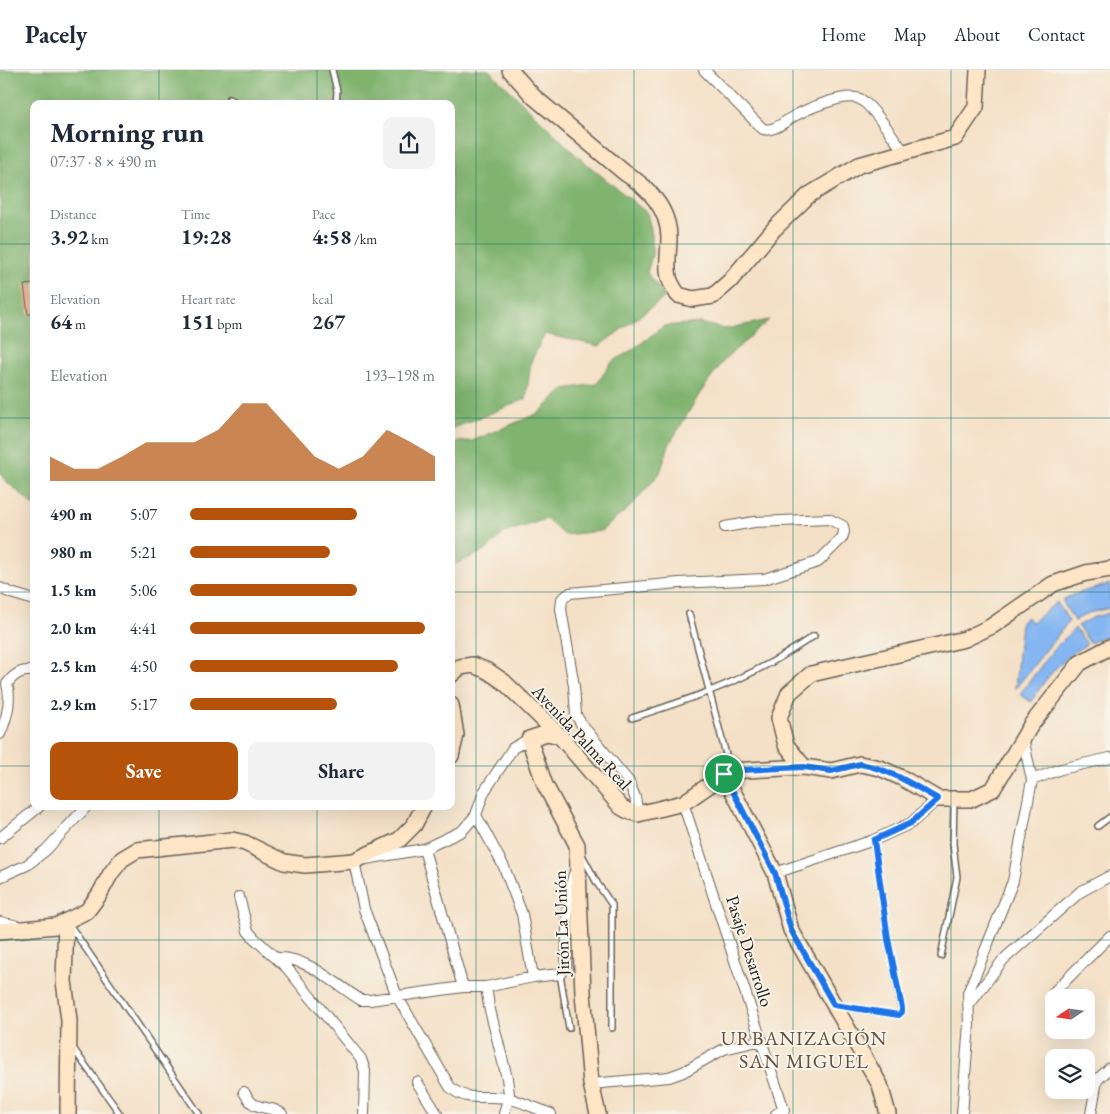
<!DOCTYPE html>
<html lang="en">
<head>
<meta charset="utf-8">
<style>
	:root { --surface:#fff; --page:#f2f2f3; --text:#1f2937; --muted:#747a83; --line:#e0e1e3; --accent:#b45309 }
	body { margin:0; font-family:"EB Garamond",serif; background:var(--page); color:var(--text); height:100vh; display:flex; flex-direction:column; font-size:19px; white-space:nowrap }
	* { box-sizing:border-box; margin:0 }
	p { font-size:16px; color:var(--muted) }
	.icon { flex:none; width:28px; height:28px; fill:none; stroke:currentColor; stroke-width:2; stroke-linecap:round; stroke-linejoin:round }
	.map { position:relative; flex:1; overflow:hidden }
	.side { position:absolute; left:30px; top:30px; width:425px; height:710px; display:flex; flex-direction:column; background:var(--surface); border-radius:10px; box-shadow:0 5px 20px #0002 }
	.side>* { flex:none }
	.needle { width:32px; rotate:257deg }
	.tools { position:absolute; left:1045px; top:919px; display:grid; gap:10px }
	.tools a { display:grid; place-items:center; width:50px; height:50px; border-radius:10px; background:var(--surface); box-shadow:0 5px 20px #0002; font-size:25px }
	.pin { position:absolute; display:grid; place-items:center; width:42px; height:42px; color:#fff; margin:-21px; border:2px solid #fff; border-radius:50%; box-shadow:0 1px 5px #0007 }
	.round { display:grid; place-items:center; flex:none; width:52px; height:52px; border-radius:10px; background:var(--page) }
	.summary { display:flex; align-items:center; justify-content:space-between; height:85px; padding:0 20px }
	h1 { font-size:28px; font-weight:700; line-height:38px }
	.stats { display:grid; grid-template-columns:repeat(3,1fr); gap:8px; height:85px; padding:5px 20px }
	.stats div { display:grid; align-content:center }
	.stats b { font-size:21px; font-weight:700 }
	.stats small { font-size:14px; font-weight:400 }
	.stats p { font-size:14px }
	.chart { height:140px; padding:10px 20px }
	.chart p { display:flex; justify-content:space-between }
	.chart svg { width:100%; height:90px; margin-top:5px; fill:var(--accent); opacity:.7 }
	.primary-button { display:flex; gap:10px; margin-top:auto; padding:10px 20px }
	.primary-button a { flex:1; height:58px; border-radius:10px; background:var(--accent); color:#fff; font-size:20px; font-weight:700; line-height:58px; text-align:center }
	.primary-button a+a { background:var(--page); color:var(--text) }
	ul { padding:0 20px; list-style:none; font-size:16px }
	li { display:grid; grid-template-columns:80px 60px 1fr; align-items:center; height:38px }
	li i { height:12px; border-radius:6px; background:var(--accent) }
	header { display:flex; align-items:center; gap:30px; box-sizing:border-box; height:70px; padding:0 25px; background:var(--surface); border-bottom:1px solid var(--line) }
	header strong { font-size:24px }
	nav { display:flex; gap:28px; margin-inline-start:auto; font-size:18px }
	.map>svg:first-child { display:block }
	.forest { fill:#7fb36e; stroke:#4e6845 }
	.water { fill:#85b6f1; stroke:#506986 }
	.building { fill:#eaaa83 }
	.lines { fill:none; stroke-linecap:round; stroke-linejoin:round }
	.lane-casing { stroke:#686158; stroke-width:8 }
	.street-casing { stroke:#686158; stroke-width:12 }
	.secondary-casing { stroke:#686158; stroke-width:18 }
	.lane { stroke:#fff; stroke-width:5 }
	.street { stroke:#fff; stroke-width:10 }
	.secondary { stroke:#fde5c5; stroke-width:15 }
	.route-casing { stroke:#fff; stroke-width:10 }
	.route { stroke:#1a73e8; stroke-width:6 }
	.grid { fill:none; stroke:#0f766e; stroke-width:1; stroke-opacity:0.55 }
	.labels { text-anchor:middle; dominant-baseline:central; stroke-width:4; stroke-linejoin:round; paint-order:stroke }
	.street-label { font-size:18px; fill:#1c1c1c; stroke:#f7f3e8 }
	.quarter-label { font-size:20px; letter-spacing:1px; fill:#644e40; stroke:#f7f3e8 }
</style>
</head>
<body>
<header>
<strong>Pacely</strong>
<nav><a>Home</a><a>Map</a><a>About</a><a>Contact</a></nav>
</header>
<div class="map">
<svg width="1110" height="1044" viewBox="0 0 1110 1044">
	<rect width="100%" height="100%" fill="#f7f3e8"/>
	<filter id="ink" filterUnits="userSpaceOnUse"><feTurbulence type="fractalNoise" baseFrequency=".02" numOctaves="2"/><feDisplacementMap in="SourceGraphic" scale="10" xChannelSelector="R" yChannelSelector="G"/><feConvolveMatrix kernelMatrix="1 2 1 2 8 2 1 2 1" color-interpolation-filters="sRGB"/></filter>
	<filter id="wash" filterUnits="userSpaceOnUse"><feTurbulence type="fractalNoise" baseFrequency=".0096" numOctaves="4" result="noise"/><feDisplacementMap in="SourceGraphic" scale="20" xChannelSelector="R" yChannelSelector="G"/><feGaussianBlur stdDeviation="1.12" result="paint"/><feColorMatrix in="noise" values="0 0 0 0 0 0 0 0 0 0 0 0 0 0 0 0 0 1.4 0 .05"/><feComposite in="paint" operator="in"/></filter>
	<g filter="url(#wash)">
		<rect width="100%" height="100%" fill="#f4e0c6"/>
		<path class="forest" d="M0 0H489L577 86 647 143 652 165V185L647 203 665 227 599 276 545 264 531 291 526 329 451 359V34H34V436L5 410 0 403Z
			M769 250 725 289 700 323 669 375 660 403 629 438 601 461 564 465 546 449 504 463 486 480 451 496V372L472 371 539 343 564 319 597 314 611 293 635 278 664 256 700 253 725 259Z"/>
		<path class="water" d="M1110 514V538L1088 543 1074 551 1062 530 1075 524Z
			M1057 532 1069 551 1015 619 1021 552 1027 547 1031 553Z
			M1110 543V564L1090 573 1078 556 1094 547Z
			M1075 558 1087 574C1060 590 1047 606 1031 632L1020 624 1053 580Z"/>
		<g id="blocks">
			<path class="building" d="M34 214V244H28L24 215Z"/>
		</g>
	</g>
	<g filter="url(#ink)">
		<use href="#blocks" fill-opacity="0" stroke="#686158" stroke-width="1"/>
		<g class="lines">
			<g class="lane-casing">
				<path id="lane" d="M332 0 337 21 336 34
					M229 29 240 34
					M689 544 730 700
					M632 648C678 633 725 618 768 594 784 586 799 575 814 566
					M1098 756 1110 747
					M582 785 597 813 612 835V958
					M71 857 199 1044
					M941 886 957 807 953 774 954 731
					M560 904 569 958
					M839 936 899 945 902 942 888 869 874 770
					M73 978 120 1044"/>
			</g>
			<g class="street-casing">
				<path id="street" d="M704 0 763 59C773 62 783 53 791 48 804 40 845 22 860 29 873 36 895 70 904 82
					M0 518 11 523 34 530
					M0 664C7 648 12 631 7 614 14 604 21 600 34 601
					M1023 668 1032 710
					M529 669 513 678 484 722 476 745 462 761 424 779 354 791 364 839 397 926 450 1017C468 1034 488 1023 510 1029 523 1032 537 1039 551 1044
					M683 733 784 1040 776 1044
					M638 744 635 727 629 712 582 655 576 645 574 616 561 539 562 529 570 523 679 513 764 509 818 492 842 468 844 462 843 456 829 449 754 452 725 457
					M476 745 504 797 522 844 533 907
					M0 768 40 736
					M424 779 463 917
					M775 803 874 770 911 753 938 729
					M0 807 27 795 46 780 87 736
					M239 827 248 861 254 868 287 898 361 989 365 1001 364 1044
					M0 852 18 856
					M278 888C308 887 336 915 361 930H370L463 917H486L533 907 560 904 566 895 568 826 574 804
					M486 917 489 936 507 1008 509 1024 504 1044
					M1054 922 1110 866
					M969 935 1003 890 1080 822 1110 806
					M417 1012 437 1044
					M591 1014 669 1007 683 1002 724 979 762 970
					M244 1022C246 1025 248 1029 251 1032 259 1040 273 1036 282 1044
					M962 1044 969 954 968 923 1013 811 1032 710 1061 699 1110 688
					M1091 1044 1097 1010 1110 998"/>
			</g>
			<g class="secondary-casing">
				<path id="secondary" d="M510 0 534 27 625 103C648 117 669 139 669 168 669 181 666 195 669 207 670 213 675 220 678 225L693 229 713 226 730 211 774 159 809 125 859 95 955 68 976 37 978 0
					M1110 499 1086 503 1053 514 992 556 965 569 811 604 789 623 779 648 786 675 804 697 831 701 860 694 880 698 902 708 938 729H972L993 719 1031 655 1080 593 1110 577
					M451 605 460 597 473 595 488 601 504 612 560 666 621 737 628 741 638 744 683 733 730 701 804 697
					M451 635 456 665 451 686
					M560 666 547 663 529 669 545 715 577 775 583 923 591 1014 598 1044
					M724 704 775 803 791 860 880 1015 888 1044
					M66 851 64 911 69 950 68 1044
					M0 861 56 856 87 841 99 825 111 803 122 789 137 780 232 770 245 773 284 792 305 795 354 791 399 770 414 755 424 736"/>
			</g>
			<use href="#lane" class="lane"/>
			<use href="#street" class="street"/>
			<use href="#secondary" class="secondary"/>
		</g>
	</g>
	<g class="lines" filter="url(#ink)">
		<g class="route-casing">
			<path id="route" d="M860 694C892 700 911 714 938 729L911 753 874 770 888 869 902 938V942L899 945 834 935 791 860 775 803 724 704 730 701 742 700 804 697 831 701Z"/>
		</g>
		<use href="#route" class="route"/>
	</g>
	<path class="grid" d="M159 0V34M317 0V34M476 0V1044M634 0V1044M793 0V1044M951 0V1044M0 174H34M451 174H1110M0 348H34M451 348H1110M0 522H34M451 522H1110M0 696H34M451 696H1110M159 736V1044M317 736V1044M0 870H1110"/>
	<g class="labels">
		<g class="street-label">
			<text transform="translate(582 667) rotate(47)">Avenida Palma Real</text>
			<text transform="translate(561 853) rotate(-92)">Jirón La Unión</text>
			<text transform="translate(750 881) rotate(72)">Pasaje Desarrollo</text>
		</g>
		<g class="quarter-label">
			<text x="804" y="968">URBANIZACIÓN<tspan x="804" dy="23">SAN MIGUEL</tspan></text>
		</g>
	</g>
</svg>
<div class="tools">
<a><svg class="needle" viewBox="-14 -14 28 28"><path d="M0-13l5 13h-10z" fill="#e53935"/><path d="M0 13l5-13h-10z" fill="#747a83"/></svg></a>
<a><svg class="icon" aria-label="layers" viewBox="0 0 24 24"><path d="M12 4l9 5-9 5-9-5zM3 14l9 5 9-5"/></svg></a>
</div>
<div class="pin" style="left:724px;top:704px;background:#1e9e55"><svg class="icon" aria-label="arrive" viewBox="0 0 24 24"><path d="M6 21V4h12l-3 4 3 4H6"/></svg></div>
<section class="side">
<div class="summary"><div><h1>Morning run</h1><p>07:37 · 8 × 490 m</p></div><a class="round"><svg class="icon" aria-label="share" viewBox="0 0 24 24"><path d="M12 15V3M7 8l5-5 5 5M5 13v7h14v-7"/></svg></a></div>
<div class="stats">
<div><p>Distance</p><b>3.92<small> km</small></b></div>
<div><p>Time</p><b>19:28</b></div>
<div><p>Pace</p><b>4:58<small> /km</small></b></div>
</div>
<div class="stats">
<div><p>Elevation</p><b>64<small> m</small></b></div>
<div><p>Heart rate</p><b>151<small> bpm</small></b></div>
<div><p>kcal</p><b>267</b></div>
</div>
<div class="chart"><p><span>Elevation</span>193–198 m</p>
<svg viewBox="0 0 160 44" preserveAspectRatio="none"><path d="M0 44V32L10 38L20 38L30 32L40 25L50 25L60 25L70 19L80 6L90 6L100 19L110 32L120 38L130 32L140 19L150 25L160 32V44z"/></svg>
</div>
<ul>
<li><b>490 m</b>5:07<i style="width:68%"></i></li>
<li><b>980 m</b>5:21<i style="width:57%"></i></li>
<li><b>1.5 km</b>5:06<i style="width:68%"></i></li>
<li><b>2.0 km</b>4:41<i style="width:96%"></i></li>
<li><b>2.5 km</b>4:50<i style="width:85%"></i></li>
<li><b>2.9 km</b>5:17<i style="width:60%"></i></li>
</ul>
<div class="primary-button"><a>Save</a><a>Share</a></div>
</section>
</div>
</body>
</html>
